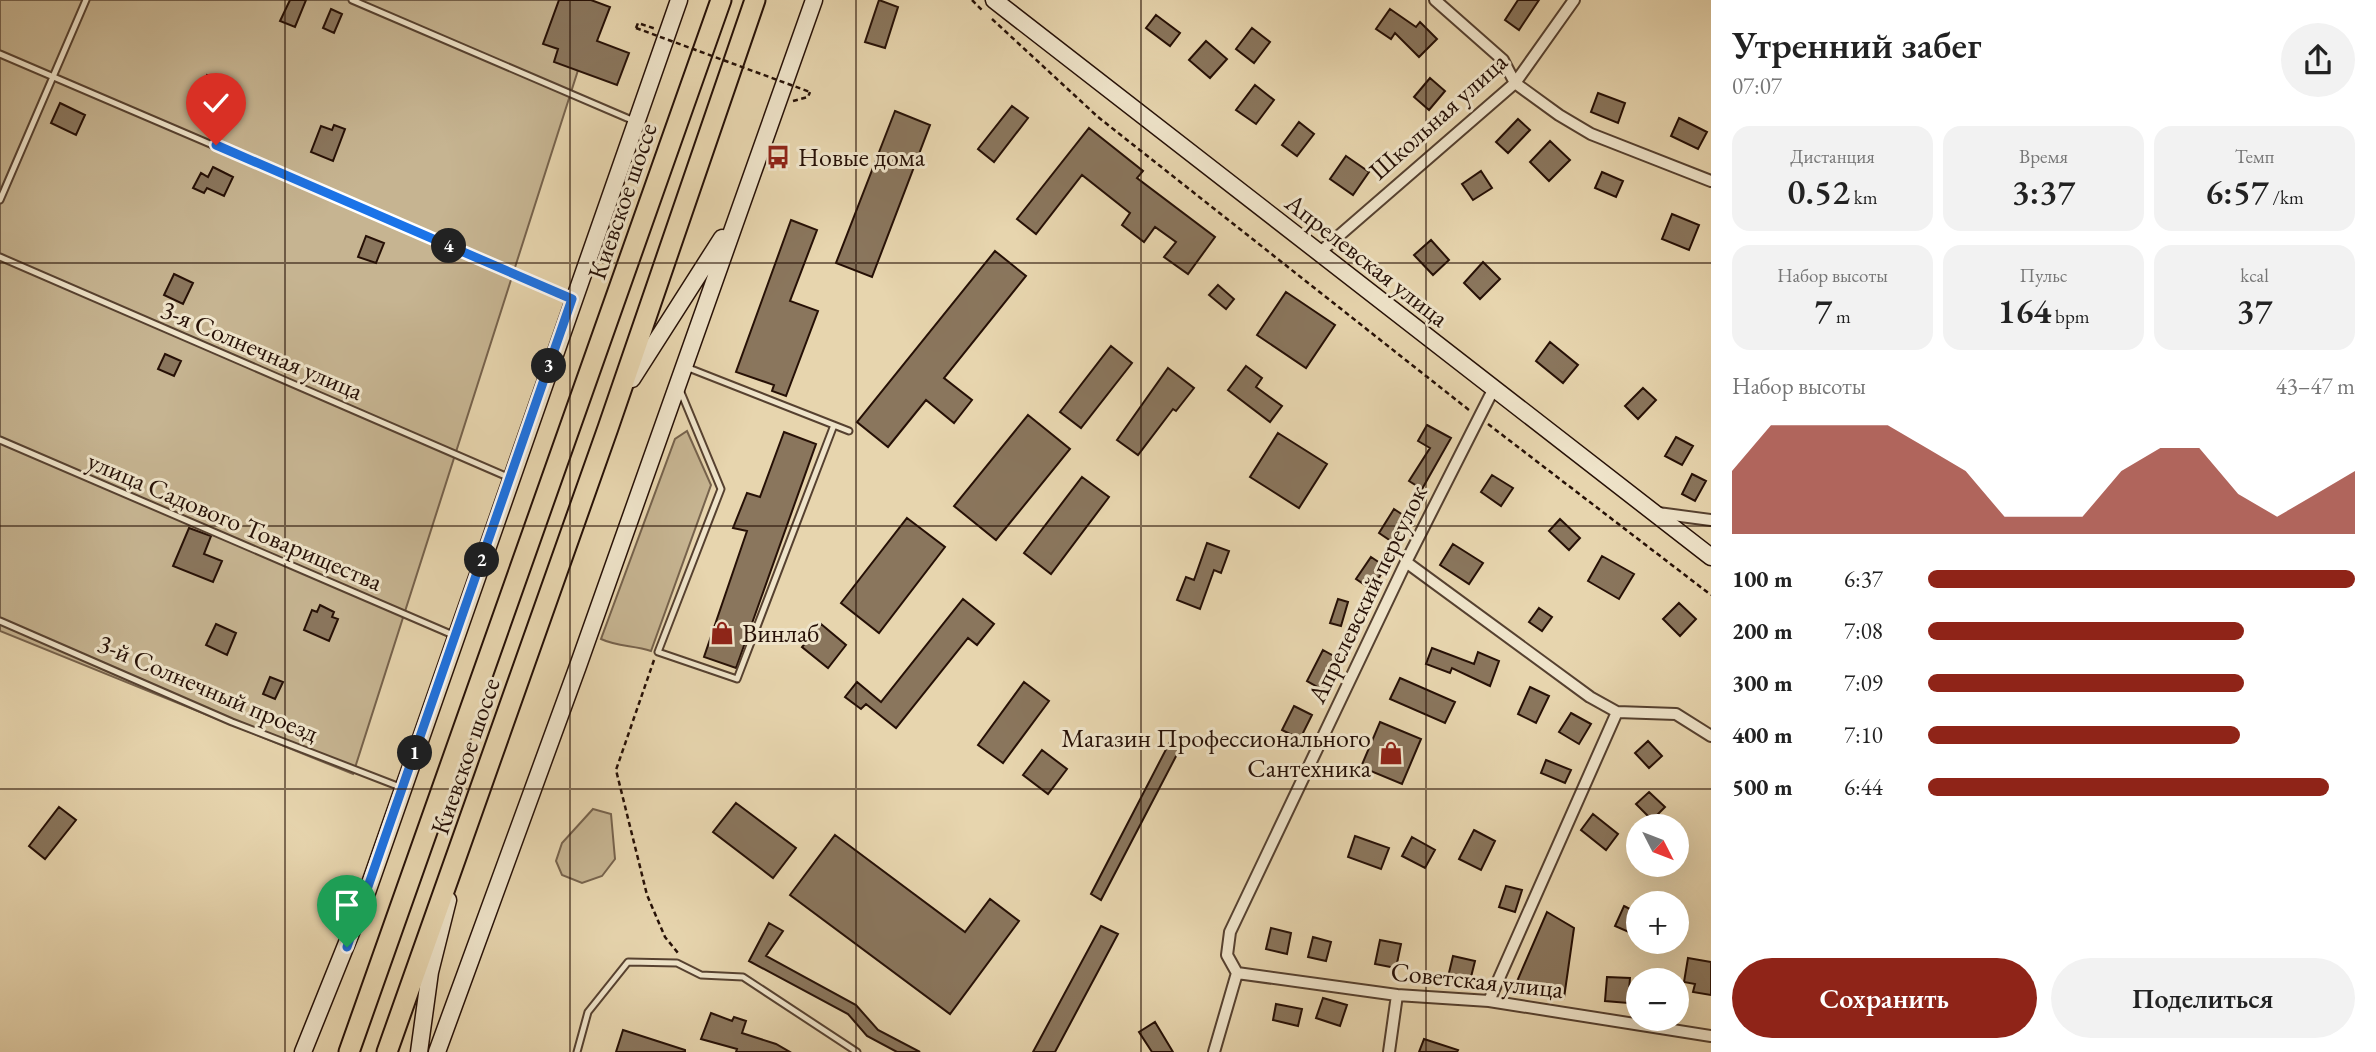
<!DOCTYPE html>
<html lang="ru">
<head>
<meta charset="utf-8">
<style>
	:root { --surface:#fff; --page:#f2f2f2; --text:#222; --muted:#767676; --accent:#8f2418 }
	body { margin:0; font-family:"EB Garamond",serif; background:var(--page); color:var(--text); height:100vh; display:flex; flex-direction:column; font-size:26px; white-space:nowrap }
	* { box-sizing:border-box; margin:0 }
	p { font-size:23px; color:var(--muted) }
	.icon { flex:none; width:38px; height:38px; fill:none; stroke:currentColor; stroke-width:2; stroke-linecap:round; stroke-linejoin:round }
	.map { position:relative; flex:1; overflow:hidden }
	.sheet { display:flex; flex-direction:column; background:var(--surface); width:665px }
	.sheet>* { flex:none }
	.needle { width:46px; rotate:132deg }
	.fabs { position:absolute; left:1626px; top:814px; display:grid; gap:14px }
	.fabs a { display:grid; place-items:center; width:63px; height:63px; border-radius:50%; background:var(--surface); box-shadow:0 7px 28px #0002; font-size:35px }
	.pin { position:absolute; display:grid; place-items:center; width:60px; height:60px; color:#fff; margin:-72px -30px; border-radius:50% 50% 50% 0; rotate:-45deg; box-shadow:0 0 7px #0007 }
	.pin .icon { rotate:45deg }
	.km { position:absolute; width:35px; height:35px; margin:-18px; border-radius:50%; background:#222; color:#fff; font-size:19px; line-height:35px; text-align:center }
	.round { display:grid; place-items:center; flex:none; width:74px; height:74px; border-radius:37px; background:var(--page) }
	.head { display:flex; align-items:center; justify-content:space-between; height:119px; padding:0 21px }
	h1 { font-size:38px; font-weight:600; line-height:52px }
	.figures { display:grid; grid-template-columns:repeat(3,1fr); gap:10px; height:119px; padding:7px 21px }
	.figures div { display:grid; align-content:center; border-radius:18px; background:var(--page); text-align:center }
	.figures b { font-size:35px; font-weight:600 }
	.figures small { font-size:19px; font-weight:400 }
	.figures p { font-size:19px }
	.chart { height:196px; padding:14px 21px }
	.chart p { display:flex; justify-content:space-between }
	.chart svg { width:100%; height:126px; margin-top:7px; fill:var(--accent); opacity:.7 }
	.cta { display:flex; gap:14px; margin-top:auto; padding:14px 21px }
	.cta a { flex:1; height:80px; border-radius:42px; background:var(--accent); color:#fff; font-size:28px; font-weight:600; line-height:80px; text-align:center }
	.cta a+a { background:var(--page); color:var(--text) }
	ul { padding:0 21px; list-style:none; font-size:23px }
	li { display:grid; grid-template-columns:112px 84px 1fr; align-items:center; height:52px }
	li i { height:18px; border-radius:9px; background:var(--accent) }
	main { display:flex; flex:1; min-height:0 }
	.map>svg:first-child { display:block }
	.green { fill:#c6b491; stroke:#76624c; stroke-width:2 }
	.building { fill:#8a765d; stroke:#261006; stroke-width:2 }
	.lines { fill:none; stroke-linecap:round; stroke-linejoin:round }
	.lane-casing { stroke:#564130; stroke-width:9 }
	.street-casing { stroke:#564130; stroke-width:14 }
	.secondary-casing { stroke:#261006; stroke-width:19 }
	.highway-casing { stroke:#261006; stroke-width:23 }
	.path { stroke:#261006; stroke-width:2.5; stroke-dasharray:5 3.5; stroke-linecap:butt }
	.lane { stroke:#efe4ca; stroke-width:5 }
	.street { stroke:#efe4ca; stroke-width:10 }
	.secondary { stroke:#efe4ca; stroke-width:16 }
	.highway { stroke:#e7d5ae; stroke-width:19 }
	.path-bridge { stroke:#261006; stroke-width:2.5; stroke-dasharray:5 3.5; stroke-linecap:butt }
	.route-casing { stroke:#fff; stroke-width:14 }
	.route { stroke:#1a73e8; stroke-width:9 }
	.grid { fill:none; stroke:#261006; stroke-width:2; stroke-opacity:0.55 }
	.labels { text-anchor:middle; dominant-baseline:central; stroke-width:6; stroke-linejoin:round; paint-order:stroke }
	.street-label { font-size:26px; fill:#261006; stroke:#efe4ca }
	.poi-label { font-size:26px; fill:#261006; stroke:#efe4ca; text-anchor:start }
</style>
</head>
<body>
<main>
<div class="map">
<svg width="1711" height="1052" viewBox="0 0 1711 1052">
	<rect width="100%" height="100%" fill="#e7d5ae"/>
	<filter id="stains"><feTurbulence type="fractalNoise" baseFrequency=".00286" numOctaves="4"/><feColorMatrix values="0 0 0 0 .2 0 0 0 0 .09 0 0 0 0 .02 0 0 0 .5 -.17"/></filter>
	<radialGradient id="worn" r=".72"><stop offset=".6" stop-color="#630" stop-opacity="0"/><stop offset="1" stop-color="#630" stop-opacity=".3"/></radialGradient>
	<path class="green" d="M0 0H564L580 64 353 774 0 631Z
		M687 431 711 485 651 651C634 645 618 647 601 639L675 439Z
		M593 809 611 814 615 859 602 876 582 883 562 875 556 861 562 843Z"/>
	<path class="building" d="M290 0H306L295 27 280 21Z
		M559 0H591L610 7 597 41 629 53 617 85 554 62 558 49 543 44Z
		M879 0 898 7 885 48 865 42Z
		M1518 0H1539L1519 30 1505 20Z
		M331 9 342 14 334 33 323 28Z
		M1390 9 1416 27 1420 22 1437 39 1419 57 1395 33 1391 39 1376 29Z
		M1156 15 1180 33 1170 46 1146 28Z
		M1252 28 1270 42 1254 63 1236 49Z
		M1206 41 1227 59 1210 78 1189 60Z
		M207 75 231 83 219 115 196 107Z
		M1430 78 1445 91 1429 110 1414 97Z
		M1255 85 1274 100 1256 124 1236 110Z
		M1598 93 1625 103 1618 123 1591 112Z
		M60 103 85 115 76 135 51 123Z
		M1012 106 1028 118 994 162 978 149Z
		M895 111 930 125 872 277 836 263Z
		M1679 118 1707 132 1698 149 1671 136Z
		M1518 119 1530 130 1508 153 1496 142Z
		M1299 122 1314 134 1297 156 1282 145Z
		M334 125 345 129 333 161 311 152 321 126 332 130Z
		M1089 128 1143 171 1137 178 1215 237 1188 274 1164 257 1176 242 1155 227 1144 242 1122 225 1130 213 1082 175 1036 234 1017 219Z
		M1550 141 1570 160 1549 181 1530 162Z
		M1346 156 1369 172 1353 195 1330 179Z
		M213 167 233 177 224 196 207 188 204 193 193 188 201 173 208 177Z
		M1481 171 1492 188 1473 200 1462 184Z
		M1602 172 1623 181 1616 197 1595 188Z
		M1672 214 1699 225 1689 250 1662 239Z
		M791 220 817 230 790 301 818 311 786 396 772 391 774 385 736 372Z
		M366 236 384 243 376 263 358 257Z
		M1431 240 1449 260 1433 275 1414 255Z
		M995 251 1026 276 944 378 972 400 954 423 926 400 888 447 857 422Z
		M1483 262 1500 279 1480 299 1464 283Z
		M174 274 193 283 183 304 164 295Z
		M1218 285 1234 299 1226 309 1209 295Z
		M1286 292 1335 325 1306 368 1257 335Z
		M1550 342 1578 365 1563 383 1536 361Z
		M1111 346 1132 363 1081 428 1060 412Z
		M165 354 181 361 174 376 158 369Z
		M1246 366 1262 378 1256 387 1282 406 1270 422 1228 390Z
		M1168 368 1194 388 1176 411 1173 409 1138 455 1117 440Z
		M1643 388 1656 400 1638 419 1625 406Z
		M1028 415 1070 449 996 540 954 506Z
		M1427 425 1451 438 1422 489 1409 481 1430 448 1418 441Z
		M784 432 816 444 736 668 704 657 747 531 733 528 747 493 760 497Z
		M1278 433 1327 464 1299 508 1250 477Z
		M1676 437 1693 446 1682 465 1665 456Z
		M1692 474 1706 481 1695 501 1682 494Z
		M1492 475 1513 488 1501 506 1481 492Z
		M1082 477 1109 497 1051 574 1024 553Z
		M1394 509 1406 517 1391 541 1379 533Z
		M907 518 945 547 879 633 841 603Z
		M1560 519 1580 538 1569 550 1549 531Z
		M189 528 211 536 204 554 222 561 213 582 173 566Z
		M1207 543 1229 551 1221 573 1214 570 1200 609 1177 600 1186 577 1194 580Z
		M1453 544 1483 563 1469 584 1440 565Z
		M1602 556 1634 574 1619 599 1588 581Z
		M1371 557 1386 567 1371 589 1356 579Z
		M963 599 994 624 977 645 968 638 896 728 866 704 861 709 845 697 857 682 881 702Z
		M1338 599 1348 602 1341 626 1330 623Z
		M1679 603 1696 619 1680 636 1663 619Z
		M320 605 334 612 332 617 338 619 329 641 304 630 312 610 317 612Z
		M1539 608 1552 617 1542 631 1529 622Z
		M216 624 236 633 227 655 206 645Z
		M821 624 846 645 828 668 802 647Z
		M1432 648 1474 664 1478 652 1499 661 1490 686 1452 668 1450 673 1426 664Z
		M1323 650 1339 659 1323 690 1307 681Z
		M270 677 283 682 275 699 263 694Z
		M1400 678 1455 702 1445 723 1390 699Z
		M1024 682 1049 701 1003 763 978 745Z
		M1530 687 1549 696 1536 723 1518 714Z
		M1294 706 1312 715 1300 739 1282 730Z
		M1571 713 1591 724 1579 744 1559 732Z
		M1380 722 1421 739 1402 784 1361 767Z
		M1174 734 1185 739 1101 900 1091 894Z
		M1648 741 1662 756 1649 768 1635 753Z
		M1042 750 1067 769 1048 794 1023 775Z
		M1546 760 1571 770 1565 783 1541 773Z
		M1649 792 1665 807 1652 820 1636 804Z
		M736 803 796 848 773 878 713 832Z
		M59 807 76 820 45 859 29 846Z
		M1593 814 1618 834 1606 850 1581 830Z
		M1474 830 1495 841 1481 870 1459 859Z
		M835 835 965 932 990 899 1019 921 950 1014 790 895Z
		M1355 836 1389 848 1381 869 1348 857Z
		M1412 837 1435 850 1425 868 1402 856Z
		M1506 886 1522 890 1515 912 1499 907Z
		M1624 906 1638 913V936L1615 926Z
		M1547 912 1574 928 1564 998 1515 986Z
		M769 923 783 931 766 956 856 1005 878 1030 920 1052H897L867 1036 848 1014 749 961Z
		M1101 926 1118 934 1055 1052H1033Z
		M1271 928 1291 933 1287 954 1266 949Z
		M1313 937 1331 942 1326 961 1308 957Z
		M1380 940 1401 944 1396 968 1375 964Z
		M1453 956 1475 961 1470 981 1448 977Z
		M1688 958 1711 962V995L1693 992 1695 984 1684 982Z
		M1607 977 1630 978 1628 1003 1605 1001Z
		M1323 998 1347 1005 1340 1026 1316 1018Z
		M1276 1004 1302 1009 1298 1026 1273 1020Z
		M711 1013 732 1021 734 1017 746 1021 742 1033 776 1044 790 1052H736L737 1049 701 1039Z
		M1155 1022 1173 1052H1152L1139 1032Z
		M623 1030 685 1050V1052H616Z
		M1424 1039 1458 1050 1457 1052H1419Z"/>
	<g class="lines">
		<g class="lane-casing">
			<path id="lane" d="M352 0 634 121
				M0 54 572 299
				M0 200 86 0
				M0 257 510 478
				M686 367 849 431
				M680 390 721 489 658 652 737 679 834 425
				M0 440 453 635
				M0 621 232 722 400 787
				M577 1052 588 1012 628 962 677 963 701 975 743 977 857 1052"/>
		</g>
		<g class="street-casing">
			<path id="street" d="M1435 0 1503 60 1515 83 1559 115 1591 134 1711 181
				M1319 253 1515 83 1574 0
				M1658 513 1711 520
				M1406 562 1590 697 1617 712 1676 714 1711 736
				M1237 973 1397 995 1489 1001 1711 1036
				M1489 1001 1617 712
				M1214 1052 1237 973 1227 955 1230 932 1406 562 1493 390
				M1389 1052 1397 995"/>
		</g>
		<g class="secondary-casing">
			<path id="secondary" d="M994 0 1711 557
				M632 379 722 238
				M303 1052 365 898 679 0
				M419 1052 430 972 448 900
				M437 1052 578 666 814 0"/>
		</g>
		<g class="highway-casing">
			<path id="highway" d="M349 1052 721 0
				M387 1052 608 428 755 0"/>
		</g>
		<path class="path" d="M972 0 982 10
			M992 19 1098 117 1469 410
			M636 28 638 23 656 29
			M793 101 808 97 810 92
			M1488 424 1711 595
			M654 660 616 770 647 895 665 937 678 953"/>
		<use href="#lane" class="lane"/>
		<use href="#street" class="street"/>
		<use href="#secondary" class="secondary"/>
		<use href="#highway" class="highway"/>
		<path class="path-bridge" d="M636 28 810 92"/>
	</g>
	<g class="lines">
		<g class="route-casing">
			<path id="route" d="M216 145 572 299 347 947"/>
		</g>
		<use href="#route" class="route"/>
	</g>
	<path class="grid" d="M285 0V1052M570 0V1052M856 0V1052M1141 0V1052M1426 0V1052M0 263H1711M0 526H1711M0 789H1711"/>
	<defs>
		<g id="bus-bare" transform="scale(1.89)"><path d="M-5-6H5V4H4V6H2V4H-2V6H-4V4H-5ZM-3.5-4V0h7V-4ZM-3.5 1.2v1.5H-2V1.2ZM2 1.2v1.5H3.5V1.2Z" fill="#8f2418" stroke="#efe4ca" stroke-width="2.5" paint-order="stroke"/></g>
		<g id="shop-bare" transform="scale(1.89)"><path d="M-5-2.5h2.3a2.7 3.5 0 0 1 5.4 0H5L5.5 6h-11ZM-1.5-2.5h3a1.5 2.3 0 0 0-3 0Z" fill="#8f2418" stroke="#efe4ca" stroke-width="2.5" paint-order="stroke"/></g>
	</defs>
	<g fill-rule="evenodd">
		<use href="#bus-bare" x="778" y="157"/>
		<use href="#shop-bare" x="722" y="633"/>
		<use href="#shop-bare" x="1391" y="753"/>
	</g>
	<g class="labels">
		<g class="street-label">
			<text transform="translate(1438 116) rotate(-42)">Школьная улица</text>
			<text transform="translate(622 201) rotate(-71)">Киевское шоссе</text>
			<text transform="translate(1367 260) rotate(38)">Апрелевская улица</text>
			<text transform="translate(262 350) rotate(23)">3-я Солнечная улица</text>
			<text transform="translate(235 521) rotate(23)">улица Садового Товарищества</text>
			<text transform="translate(1367 594) rotate(-64)">Апрелевский переулок</text>
			<text transform="translate(208 688) rotate(23)">3-й Солнечный проезд</text>
			<text transform="translate(465 756) rotate(-71)">Киевское шоссе</text>
			<text transform="translate(1477 980) rotate(6)">Советская улица</text>
		</g>
		<g class="poi-label">
			<text x="798" y="157">Новые дома</text>
			<text x="742" y="633">Винлаб</text>
			<text x="1371" y="738" text-anchor="end">Магазин Профессионального<tspan x="1371" dy="30">Сантехника</tspan></text>
		</g>
	</g>
	<rect width="100%" height="100%" filter="url(#stains)"/>
	<rect width="100%" height="100%" fill="url(#worn)"/>
</svg>
<div class="fabs">
<a><svg class="needle" viewBox="-14 -14 28 28"><path d="M0-13l5 13h-10z" fill="#e53935"/><path d="M0 13l5-13h-10z" fill="#767676"/></svg></a>
<a>+</a>
<a>−</a>
</div>
<div class="pin" style="left:347px;top:947px;background:#1e9e55"><svg class="icon" aria-label="arrive" viewBox="0 0 24 24"><path d="M6 21V4h12l-3 4 3 4H6"/></svg></div>
<div class="pin" style="left:216px;top:145px;background:#d93025"><svg class="icon" aria-label="check" viewBox="0 0 24 24"><path d="M5 12l5 5 9-10"/></svg></div>
<b class="km" style="left:415px;top:753px">1</b>
<b class="km" style="left:482px;top:560px">2</b>
<b class="km" style="left:549px;top:366px">3</b>
<b class="km" style="left:449px;top:246px">4</b>
</div>
<section class="sheet">
<div class="head"><div><h1>Утренний забег</h1><p>07:07</p></div><a class="round"><svg class="icon" aria-label="share" viewBox="0 0 24 24"><path d="M12 15V3M7 8l5-5 5 5M5 13v7h14v-7"/></svg></a></div>
<div class="figures">
<div><p>Дистанция</p><b>0.52<small> km</small></b></div>
<div><p>Время</p><b>3:37</b></div>
<div><p>Темп</p><b>6:57<small> /km</small></b></div>
</div>
<div class="figures">
<div><p>Набор высоты</p><b>7<small> m</small></b></div>
<div><p>Пульс</p><b>164<small> bpm</small></b></div>
<div><p>kcal</p><b>37</b></div>
</div>
<div class="chart"><p><span>Набор высоты</span>43–47 m</p>
<svg viewBox="0 0 160 44" preserveAspectRatio="none"><path d="M0 44V22L10 6L20 6L30 6L40 6L50 14L60 22L70 38L80 38L90 38L100 22L110 14L120 14L130 30L140 38L150 30L160 22V44z"/></svg>
</div>
<ul>
<li><b>100 m</b>6:37<i style="width:100%"></i></li>
<li><b>200 m</b>7:08<i style="width:74%"></i></li>
<li><b>300 m</b>7:09<i style="width:74%"></i></li>
<li><b>400 m</b>7:10<i style="width:73%"></i></li>
<li><b>500 m</b>6:44<i style="width:94%"></i></li>
</ul>
<div class="cta"><a>Сохранить</a><a>Поделиться</a></div>
</section>
</main>
</body>
</html>
